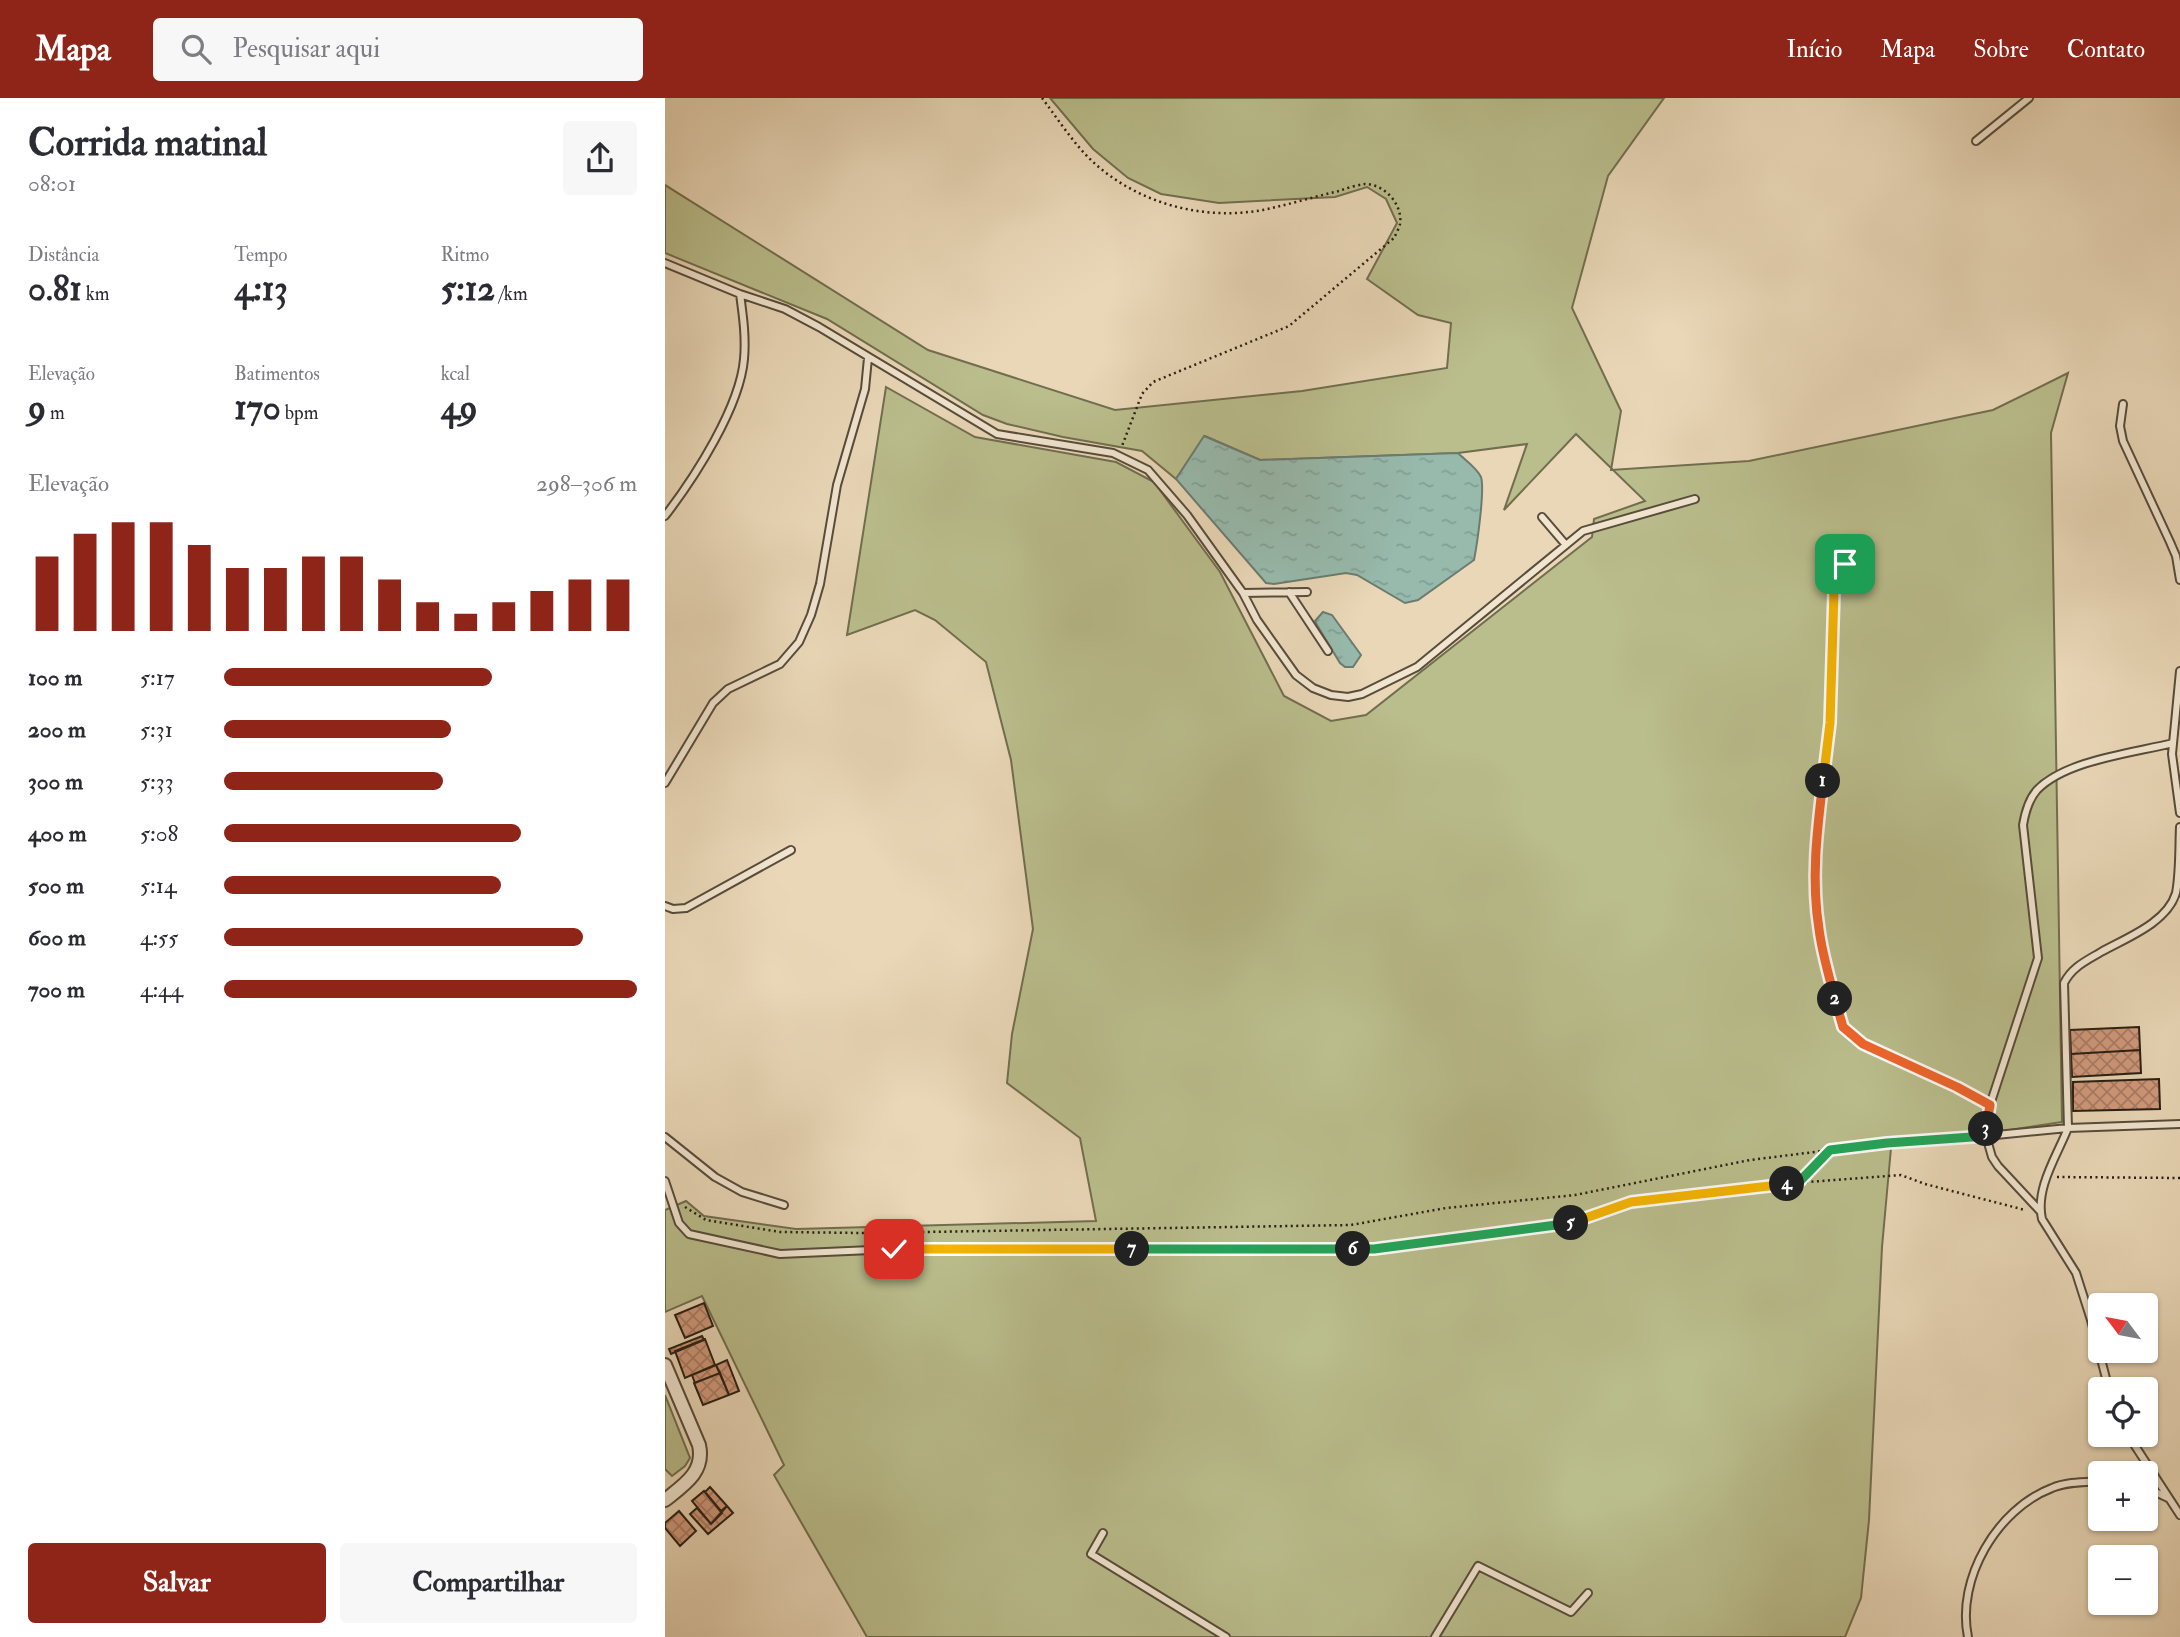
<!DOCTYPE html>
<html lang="pt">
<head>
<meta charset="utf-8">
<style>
	:root { --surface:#fff; --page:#f7f7f7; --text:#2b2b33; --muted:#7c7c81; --accent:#8f2418 }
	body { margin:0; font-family:"IM FELL Double Pica",serif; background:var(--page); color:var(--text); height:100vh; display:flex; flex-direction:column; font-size:26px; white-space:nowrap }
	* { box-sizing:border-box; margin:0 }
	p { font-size:23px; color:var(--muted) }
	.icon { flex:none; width:38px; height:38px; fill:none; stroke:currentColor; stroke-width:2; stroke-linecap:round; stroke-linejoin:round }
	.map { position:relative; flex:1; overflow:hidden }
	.sheet { display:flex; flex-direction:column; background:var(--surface); width:665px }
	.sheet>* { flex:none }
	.needle { width:46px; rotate:302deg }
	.tools { position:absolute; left:1423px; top:1195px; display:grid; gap:14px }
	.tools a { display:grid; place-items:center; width:70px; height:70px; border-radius:7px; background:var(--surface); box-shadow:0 2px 5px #0004; font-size:35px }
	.pin { position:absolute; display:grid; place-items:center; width:60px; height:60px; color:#fff; margin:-30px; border-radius:14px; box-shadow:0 4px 10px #0006 }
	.km { position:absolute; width:35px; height:35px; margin:-18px; border-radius:50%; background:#222; color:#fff; font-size:19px; line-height:35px; text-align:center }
	.round { display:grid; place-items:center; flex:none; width:74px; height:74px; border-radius:7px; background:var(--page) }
	.overview { display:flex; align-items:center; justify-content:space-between; height:119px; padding:0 28px }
	h1 { font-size:38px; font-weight:700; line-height:52px }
	.figures { display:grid; grid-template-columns:repeat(3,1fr); gap:10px; height:119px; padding:7px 28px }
	.figures div { display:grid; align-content:center }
	.figures b { font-size:35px; font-weight:700 }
	.figures small { font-size:19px; font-weight:400 }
	.figures p { font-size:19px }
	.chart { height:196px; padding:14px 28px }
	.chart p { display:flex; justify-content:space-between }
	.chart svg { width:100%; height:126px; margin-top:7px; stroke:var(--accent); stroke-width:6 }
	.cta { display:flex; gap:14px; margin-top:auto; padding:14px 28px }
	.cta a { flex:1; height:80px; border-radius:7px; background:var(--accent); color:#fff; font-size:28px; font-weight:700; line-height:80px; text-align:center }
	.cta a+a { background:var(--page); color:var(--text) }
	ul { padding:0 28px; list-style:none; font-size:23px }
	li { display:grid; grid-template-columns:112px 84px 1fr; align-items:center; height:52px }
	li i { height:18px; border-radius:9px; background:var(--accent) }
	header { display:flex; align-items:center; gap:42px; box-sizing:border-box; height:98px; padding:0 35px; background:var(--accent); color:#fff }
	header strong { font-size:33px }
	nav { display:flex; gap:38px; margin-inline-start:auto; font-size:24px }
	.search { width:490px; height:63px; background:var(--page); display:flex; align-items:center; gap:18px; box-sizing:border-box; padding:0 24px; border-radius:7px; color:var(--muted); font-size:26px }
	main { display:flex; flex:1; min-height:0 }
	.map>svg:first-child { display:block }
	.green { fill:#babd8c; stroke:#716e4f; stroke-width:2 }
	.water { fill:url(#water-ripples); stroke:#6b7c6f; stroke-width:2 }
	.building { fill:url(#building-cross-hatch); stroke:#281e12; stroke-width:2 }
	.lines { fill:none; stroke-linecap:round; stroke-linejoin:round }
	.service-casing { stroke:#584c3b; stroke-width:10 }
	.minor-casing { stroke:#584c3b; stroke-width:16 }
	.path { stroke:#281e12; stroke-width:2.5; stroke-dasharray:2 3.5; stroke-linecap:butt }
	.service { stroke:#f1e5d0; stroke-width:6 }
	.minor { stroke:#f1e5d0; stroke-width:12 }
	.split-1-casing { stroke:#fff; stroke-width:14 }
	.split-2-casing { stroke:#fff; stroke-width:14 }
	.split-3-casing { stroke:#fff; stroke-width:14 }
	.split-4-casing { stroke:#fff; stroke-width:14 }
	.split-5-casing { stroke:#fff; stroke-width:14 }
	.split-6-casing { stroke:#fff; stroke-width:14 }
	.split-7-casing { stroke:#fff; stroke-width:14 }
	.split-8-casing { stroke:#fff; stroke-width:14 }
	.split-1 { stroke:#f5b400; stroke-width:9 }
	.split-2 { stroke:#f0652b; stroke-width:9 }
	.split-3 { stroke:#f0652b; stroke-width:9 }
	.split-4 { stroke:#22a559; stroke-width:9 }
	.split-5 { stroke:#f5b400; stroke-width:9 }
	.split-6 { stroke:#22a559; stroke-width:9 }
	.split-7 { stroke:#22a559; stroke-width:9 }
	.split-8 { stroke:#f5b400; stroke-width:9 }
</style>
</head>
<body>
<header>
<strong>Mapa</strong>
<div class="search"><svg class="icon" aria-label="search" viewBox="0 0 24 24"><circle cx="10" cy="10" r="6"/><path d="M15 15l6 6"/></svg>Pesquisar aqui</div>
<nav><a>Início</a><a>Mapa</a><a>Sobre</a><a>Contato</a></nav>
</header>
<main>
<section class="sheet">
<div class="overview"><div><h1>Corrida matinal</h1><p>08:01</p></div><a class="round"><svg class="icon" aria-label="share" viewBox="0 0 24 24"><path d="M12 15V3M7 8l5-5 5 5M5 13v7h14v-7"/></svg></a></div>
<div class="figures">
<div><p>Distância</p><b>0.81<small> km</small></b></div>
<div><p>Tempo</p><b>4:13</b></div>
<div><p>Ritmo</p><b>5:12<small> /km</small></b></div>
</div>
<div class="figures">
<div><p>Elevação</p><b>9<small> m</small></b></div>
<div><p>Batimentos</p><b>170<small> bpm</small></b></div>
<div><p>kcal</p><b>49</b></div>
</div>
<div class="chart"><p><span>Elevação</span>298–306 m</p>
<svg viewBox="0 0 160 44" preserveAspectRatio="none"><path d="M5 44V18M15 44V10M25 44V6M35 44V6M45 44V14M55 44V22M65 44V22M75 44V18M85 44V18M95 44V26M105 44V34M115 44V38M125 44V34M135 44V30M145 44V26M155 44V26"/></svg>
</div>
<ul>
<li><b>100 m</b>5:17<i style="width:65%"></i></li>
<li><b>200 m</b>5:31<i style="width:55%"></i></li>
<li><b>300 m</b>5:33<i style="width:53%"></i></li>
<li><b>400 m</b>5:08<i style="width:72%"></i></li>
<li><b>500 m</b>5:14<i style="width:67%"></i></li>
<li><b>600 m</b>4:55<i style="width:87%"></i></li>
<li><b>700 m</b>4:44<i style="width:100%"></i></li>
</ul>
<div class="cta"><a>Salvar</a><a>Compartilhar</a></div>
</section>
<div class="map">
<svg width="1515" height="1539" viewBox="0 0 1515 1539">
	<defs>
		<pattern id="water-ripples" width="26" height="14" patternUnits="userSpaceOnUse" patternTransform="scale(1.75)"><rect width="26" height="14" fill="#97baad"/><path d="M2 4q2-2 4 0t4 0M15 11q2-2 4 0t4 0" fill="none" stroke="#829f94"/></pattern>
		<pattern id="building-cross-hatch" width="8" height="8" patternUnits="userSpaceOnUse" patternTransform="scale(1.75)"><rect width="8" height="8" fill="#d19a7d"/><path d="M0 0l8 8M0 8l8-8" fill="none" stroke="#aa7d65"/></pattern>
	</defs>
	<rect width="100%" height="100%" fill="#e9d7b7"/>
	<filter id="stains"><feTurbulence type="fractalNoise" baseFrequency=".00286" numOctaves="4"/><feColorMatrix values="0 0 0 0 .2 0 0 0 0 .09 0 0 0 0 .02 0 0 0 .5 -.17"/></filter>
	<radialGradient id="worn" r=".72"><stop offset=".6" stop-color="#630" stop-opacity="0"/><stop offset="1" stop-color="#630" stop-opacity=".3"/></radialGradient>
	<path class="green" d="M385 0H999L943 78 907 210 956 313 946 372 1084 363 1328 312 1403 275 1386 335 1397 1024 1226 1050 1217 1149 1204 1422 1196 1500 1180 1539H202L109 1377 119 1367 37 1198 0 1214V1112L21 1103 39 1118 131 1131 431 1123 415 1040 342 985 347 936 368 831 346 662 321 564 270 522 250 512 182 537 221 289 310 339 451 364 489 384 555 474 619 598 666 623 701 617 927 439 929 421 980 403 911 336 839 412 862 346 793 355 595 362 540 338 511 381 477 353 398 339 342 326 318 317 162 221 0 155V87L263 252 450 312 637 293 782 270 786 225 753 217 702 181 732 125 721 101 702 89 670 99 554 105 496 96 463 80 428 51Z
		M0 1297 25 1360 20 1368 7 1378 0 1371Z"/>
	<path class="water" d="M539 338 595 362 793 355C800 362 812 370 816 379 820 392 812 447 809 462L753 502 740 505 692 477 681 475 609 486 601 485 511 381Z
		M658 514 667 517 696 557 688 569H680L675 565 652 527 650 523Z"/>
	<path class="building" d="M1474 929 1475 952 1406 956 1405 932Z
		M1475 952 1476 975 1407 979 1406 956Z
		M1494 981 1495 1011 1408 1013V984Z
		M39 1205 48 1228 20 1240 10 1217Z
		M37 1238 39 1242 6 1256 4 1251Z
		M40 1241 50 1267 20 1280 10 1253Z
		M62 1262 74 1293 64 1297 51 1267Z
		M51 1267 55 1275 30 1285 27 1277Z
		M55 1275 64 1297 38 1307 29 1285Z
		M45 1389 62 1408 56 1413 40 1394Z
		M39 1393 57 1415 46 1426 27 1403Z
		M62 1408 68 1415 43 1436 25 1416 32 1410 46 1426Z
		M14 1413 31 1433 15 1448 0 1430V1425Z"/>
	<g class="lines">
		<g class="service-casing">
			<path id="service" d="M1311 43 1364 0
				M0 165 75 196 120 211 154 229 332 336 448 355 483 372 522 417 578 495 592 522 631 577 648 590 666 597 683 599 697 596 752 569 918 433 1030 401
				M1458 306 1455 328 1458 343 1505 444 1511 458 1515 482
				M0 418C30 379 75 309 79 261 81 239 78 218 75 196
				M877 419 901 447
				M1188 457 1180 466 1169 493 1165 625 1150 749V790L1154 833 1173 914 1178 929 1198 946 1292 989 1325 1007
				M624 494 663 553
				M578 495 642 494
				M1515 573 1507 656 1515 715
				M0 685 48 605 63 591 115 566 134 544 146 517 155 486 172 387 200 291 203 260
				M1515 729C1514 750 1515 774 1511 795 1502 825 1461 840 1436 854 1421 863 1407 869 1399 885L1403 1030 1515 1026
				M0 808 8 811 21 810 126 752
				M1321 1038 1403 1030C1392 1058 1370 1090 1377 1121L1411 1175 1426 1222 1444 1292
				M0 1039 50 1079 77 1094 119 1107
				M0 1083 14 1125 24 1136 115 1156 229 1151H709L899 1127 966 1104 1120 1086
				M1375 1113 1333 1068 1327 1059 1321 1038 1325 1007 1373 860 1358 727C1360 715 1364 701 1372 692 1401 662 1468 655 1508 645
				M1463 1337 1515 1417
				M1480 1389 1503 1400
				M438 1435 426 1456 561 1539
				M770 1539 813 1468 906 1514 923 1495
				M1303 1539C1291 1481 1332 1411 1387 1390 1401 1384 1419 1384 1435 1383"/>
		</g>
		<g class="minor-casing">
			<path id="minor" d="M0 1267 34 1347C40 1374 19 1387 0 1402"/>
		</g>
		<path class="path" d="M377 0C393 21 408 45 427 63 474 107 544 125 607 110 629 105 652 98 674 93 682 90 692 87 700 86 719 86 738 106 735 126 734 130 731 136 729 140L624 228 488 284 477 296 457 348
			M1392 1079 1515 1080
			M1130 1085 1236 1077 1260 1086 1360 1112
			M1133 1085 1165 1052
			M20 1109 41 1122 115 1134 198 1135 686 1127 781 1110 910 1097 1085 1062 1222 1045 1310 1039"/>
		<use href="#service" class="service"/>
		<use href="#minor" class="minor"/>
	</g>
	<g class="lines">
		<g class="split-1-casing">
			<path id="split-1" d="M1158 683 1165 625 1169 493 1180 466"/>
		</g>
		<g class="split-2-casing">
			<path id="split-2" d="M1158 683C1152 733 1146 781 1154 831 1157 855 1164 878 1170 901"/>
		</g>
		<g class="split-3-casing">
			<path id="split-3" d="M1170 901 1178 929 1198 946 1292 989 1325 1007 1321 1031"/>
		</g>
		<g class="split-4-casing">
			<path id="split-4" d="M1122 1086 1133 1085 1165 1052 1222 1045 1321 1038V1031"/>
		</g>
		<g class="split-5-casing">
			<path id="split-5" d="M906 1125 966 1104 1122 1086"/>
		</g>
		<g class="split-6-casing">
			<path id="split-6" d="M688 1151H709L906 1125"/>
		</g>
		<g class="split-7-casing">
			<path id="split-7" d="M467 1151H688"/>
		</g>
		<g class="split-8-casing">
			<path id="split-8" d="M229 1151H467"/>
		</g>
		<use href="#split-1" class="split-1"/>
		<use href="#split-2" class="split-2"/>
		<use href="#split-3" class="split-3"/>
		<use href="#split-4" class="split-4"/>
		<use href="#split-5" class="split-5"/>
		<use href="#split-6" class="split-6"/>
		<use href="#split-7" class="split-7"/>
		<use href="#split-8" class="split-8"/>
	</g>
	<rect width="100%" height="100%" filter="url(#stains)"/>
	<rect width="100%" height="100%" fill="url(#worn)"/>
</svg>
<div class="tools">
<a><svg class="needle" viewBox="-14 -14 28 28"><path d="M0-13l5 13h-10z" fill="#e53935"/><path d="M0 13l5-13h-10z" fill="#7c7c81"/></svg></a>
<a><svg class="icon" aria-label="locate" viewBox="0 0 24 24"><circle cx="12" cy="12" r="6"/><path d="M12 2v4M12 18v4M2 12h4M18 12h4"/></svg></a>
<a>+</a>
<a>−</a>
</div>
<div class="pin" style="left:1180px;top:466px;background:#1e9e55"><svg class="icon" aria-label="arrive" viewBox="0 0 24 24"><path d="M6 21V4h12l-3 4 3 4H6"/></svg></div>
<div class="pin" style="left:229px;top:1151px;background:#d93025"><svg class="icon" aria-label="check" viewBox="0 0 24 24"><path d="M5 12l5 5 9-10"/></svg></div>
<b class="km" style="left:1158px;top:683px">1</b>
<b class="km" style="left:1170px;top:901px">2</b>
<b class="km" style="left:1321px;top:1031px">3</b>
<b class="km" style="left:1122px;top:1086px">4</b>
<b class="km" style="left:906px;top:1125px">5</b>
<b class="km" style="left:688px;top:1151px">6</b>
<b class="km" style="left:467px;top:1151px">7</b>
</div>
</main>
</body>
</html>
